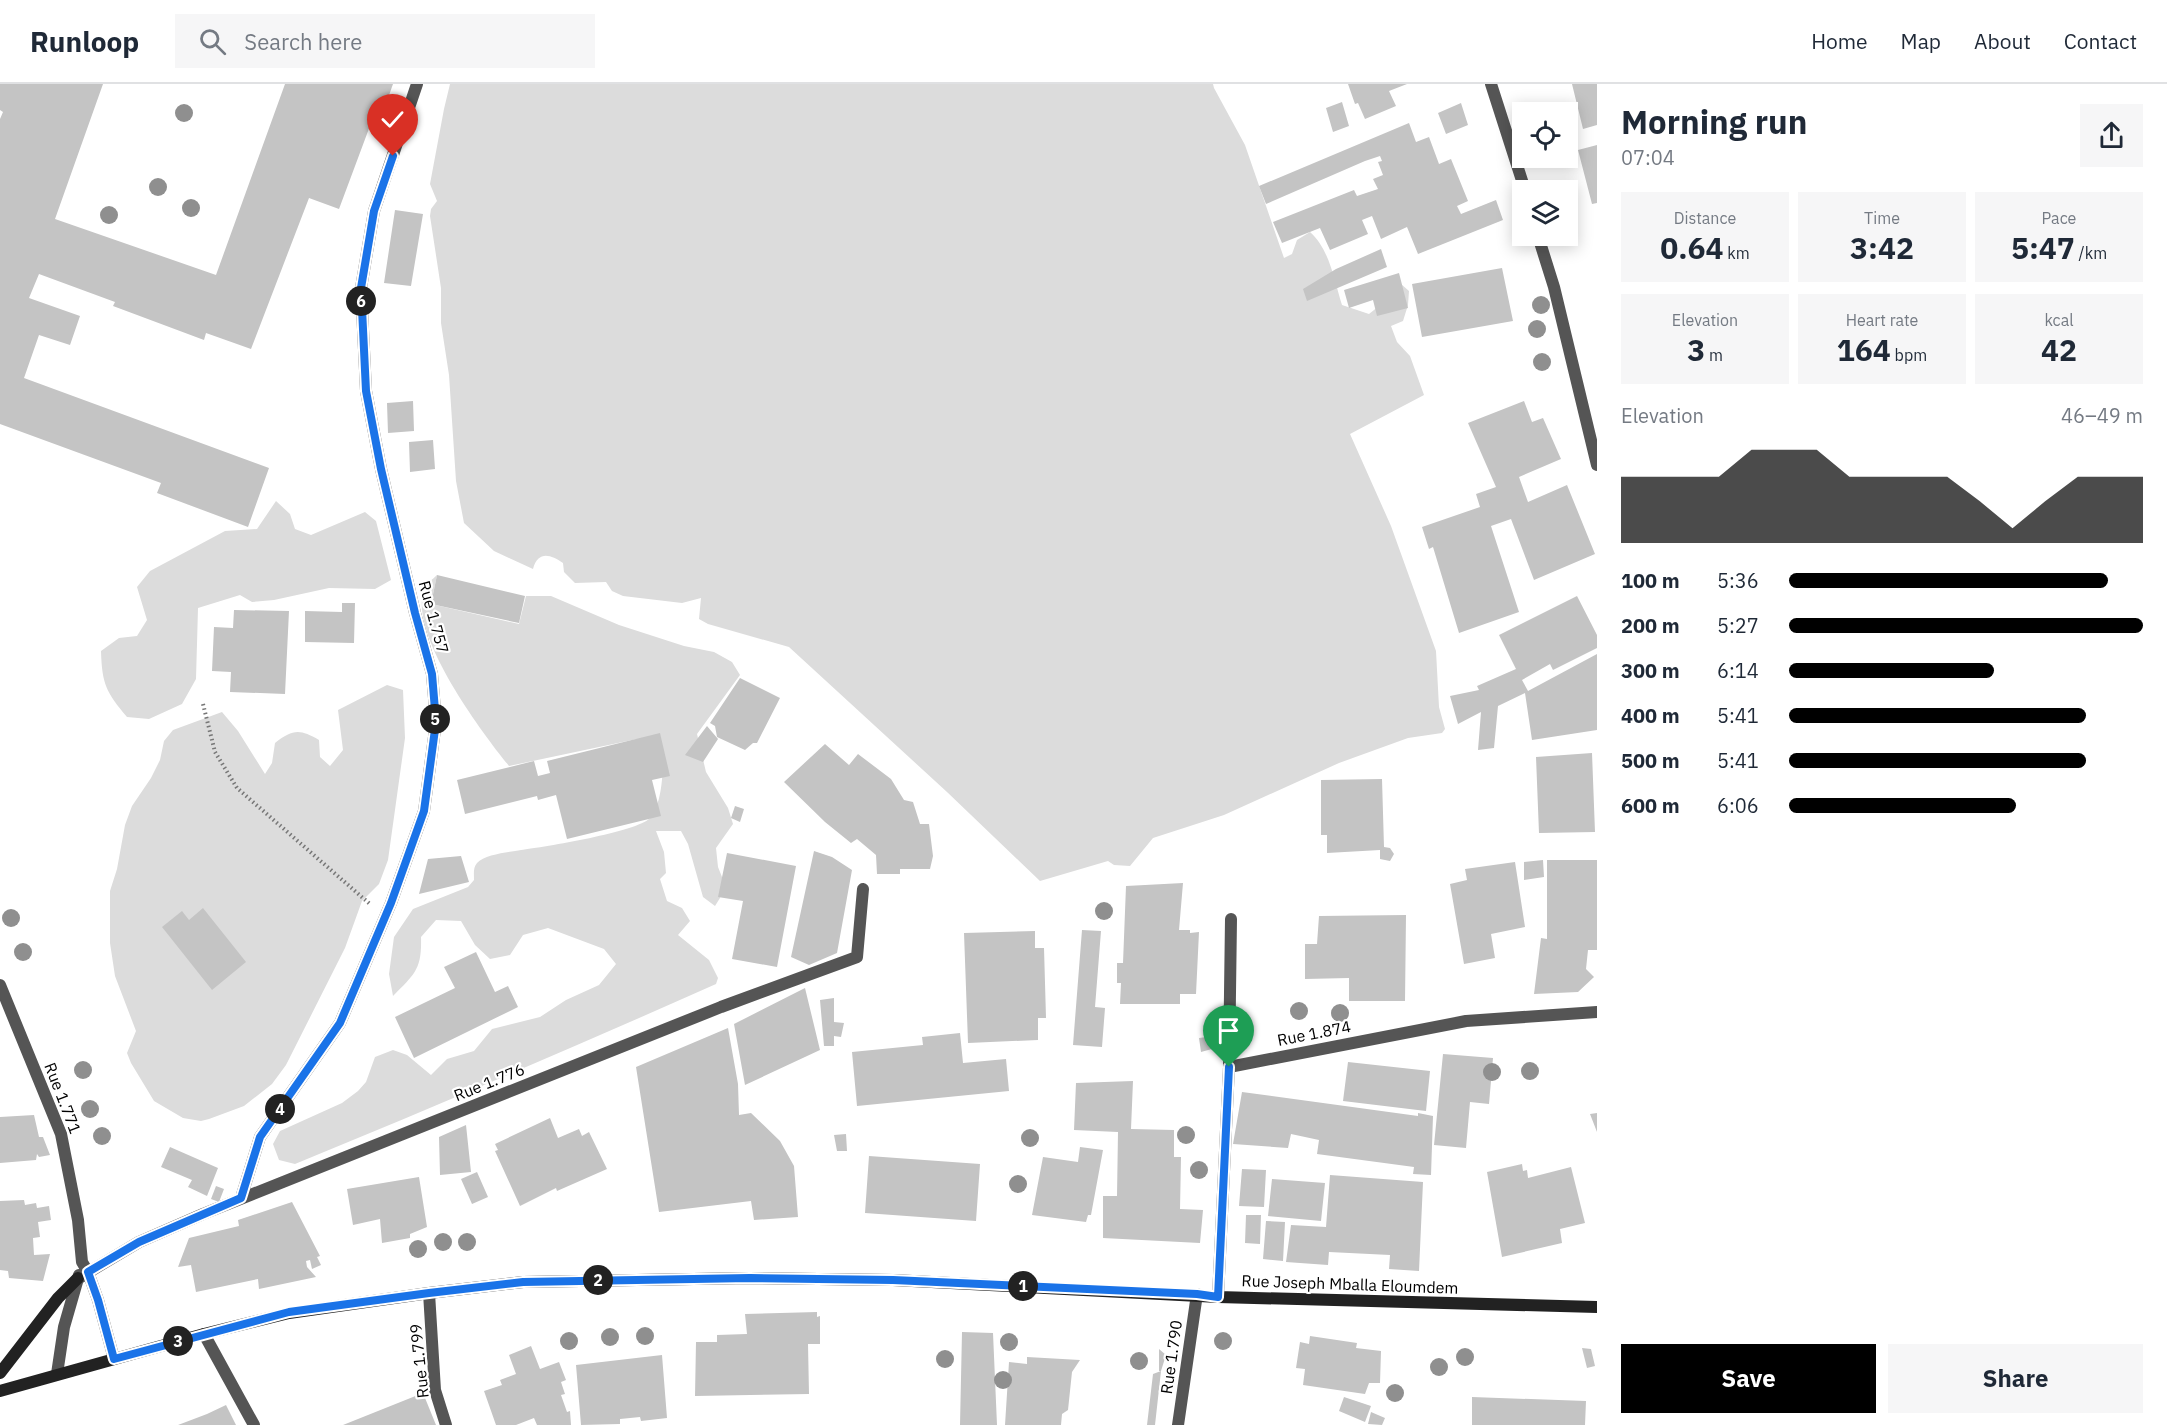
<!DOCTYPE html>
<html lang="en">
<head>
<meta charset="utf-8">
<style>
	:root { --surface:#fff; --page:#f6f6f7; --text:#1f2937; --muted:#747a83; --line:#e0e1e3; --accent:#000 }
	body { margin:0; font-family:"IBM Plex Sans",sans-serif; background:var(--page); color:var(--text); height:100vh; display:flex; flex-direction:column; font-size:22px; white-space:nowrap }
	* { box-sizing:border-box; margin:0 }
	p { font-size:20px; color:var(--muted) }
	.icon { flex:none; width:33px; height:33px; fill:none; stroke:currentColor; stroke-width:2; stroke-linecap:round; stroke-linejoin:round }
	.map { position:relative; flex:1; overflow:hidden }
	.sheet { display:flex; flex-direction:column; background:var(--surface); width:570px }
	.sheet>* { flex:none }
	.controls { position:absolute; left:1512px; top:18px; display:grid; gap:12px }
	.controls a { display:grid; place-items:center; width:66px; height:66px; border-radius:0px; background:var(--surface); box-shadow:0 3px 15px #0003; font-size:30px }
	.pin { position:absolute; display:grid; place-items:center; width:51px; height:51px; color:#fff; margin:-62px -26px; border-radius:50% 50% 50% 0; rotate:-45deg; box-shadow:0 0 6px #0007 }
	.pin .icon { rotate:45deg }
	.km { position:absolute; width:30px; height:30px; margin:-15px; border-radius:50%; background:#222; color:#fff; font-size:16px; line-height:30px; text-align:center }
	.round { display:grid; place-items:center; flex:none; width:63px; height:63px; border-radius:0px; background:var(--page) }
	.summary { display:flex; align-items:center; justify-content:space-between; height:102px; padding:0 24px }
	h1 { font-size:33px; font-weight:700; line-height:45px }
	.metrics { display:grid; grid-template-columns:repeat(3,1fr); gap:9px; height:102px; padding:6px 24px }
	.metrics div { display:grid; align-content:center; border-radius:0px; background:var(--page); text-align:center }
	.metrics b { font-size:30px; font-weight:700 }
	.metrics small { font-size:16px; font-weight:400 }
	.metrics p { font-size:16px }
	.chart { height:168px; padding:12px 24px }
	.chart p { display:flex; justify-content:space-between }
	.chart svg { width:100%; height:108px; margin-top:6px; fill:var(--accent); opacity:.7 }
	.action { display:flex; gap:12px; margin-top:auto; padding:12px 24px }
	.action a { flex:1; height:69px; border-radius:0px; background:var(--accent); color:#fff; font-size:24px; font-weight:700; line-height:69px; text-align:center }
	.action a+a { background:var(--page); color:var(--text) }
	ul { padding:0 24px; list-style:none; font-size:20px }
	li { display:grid; grid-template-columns:96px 72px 1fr; align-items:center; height:45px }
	li i { height:15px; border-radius:8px; background:var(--accent) }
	header { display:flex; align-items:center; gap:36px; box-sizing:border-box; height:84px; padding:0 30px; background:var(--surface); border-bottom:2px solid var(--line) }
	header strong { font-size:28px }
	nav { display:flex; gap:33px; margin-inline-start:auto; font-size:21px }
	.search { width:420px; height:54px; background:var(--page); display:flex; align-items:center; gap:15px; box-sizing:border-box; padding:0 21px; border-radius:0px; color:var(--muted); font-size:22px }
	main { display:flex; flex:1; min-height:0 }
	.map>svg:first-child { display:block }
	.green { fill:#dcdcdc }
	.building { fill:#c4c4c4 }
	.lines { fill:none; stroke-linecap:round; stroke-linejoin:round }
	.path { stroke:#777; stroke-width:4; stroke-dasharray:1.5 3; stroke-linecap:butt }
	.minor { stroke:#555; stroke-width:12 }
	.tertiary { stroke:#555; stroke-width:12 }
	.secondary { stroke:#222; stroke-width:12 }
	.tree { fill:#8f8f8f }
	.route-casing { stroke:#fff; stroke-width:12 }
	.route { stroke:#1a73e8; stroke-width:8 }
	.labels { text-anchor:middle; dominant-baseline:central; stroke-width:4.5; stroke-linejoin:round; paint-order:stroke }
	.street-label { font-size:16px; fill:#000; stroke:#fff }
</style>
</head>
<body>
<header>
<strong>Runloop</strong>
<div class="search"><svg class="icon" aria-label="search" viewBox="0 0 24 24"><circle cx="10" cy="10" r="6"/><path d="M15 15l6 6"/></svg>Search here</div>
<nav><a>Home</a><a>Map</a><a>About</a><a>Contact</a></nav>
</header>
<main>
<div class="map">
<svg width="1597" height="1341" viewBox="0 0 1597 1341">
	<rect width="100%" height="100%" fill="#fff"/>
	<path class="green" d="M450 0H1213L1214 4 1245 61 1284 174 1292 170 1297 156 1310 148C1330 166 1334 196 1342 221L1369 230 1379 222 1393 193 1409 207 1408 221 1403 237 1391 242 1397 258 1410 272 1424 311 1350 350 1391 442 1436 567 1439 623 1445 645 1442 649 1408 654 1339 679 1224 731 1153 754 1130 782 1114 781 1108 777 1040 797 947 708 789 563 708 540 699 535 701 514 682 519 623 512 612 507 606 498 575 499 564 488 563 479C550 470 538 467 533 485L494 467 464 439 456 397 449 291 441 239V204L430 132 431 125 437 117 430 100 444 25Z
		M276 417 290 430 295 445 311 451 365 428 376 437 391 496 375 505 329 504 274 516 252 518 240 511 198 524 196 595 182 620 149 635 127 633C106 608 102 600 101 567L119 554 137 552 147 536 137 503 150 487 225 447 257 445Z
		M437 491 431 520 519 540 526 512H551L619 541 684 562 714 568 732 578 740 591 697 650 706 688 728 724 733 740 716 764 718 783 724 798 720 814 715 822 703 813 688 760 681 747H656L664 768 666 789 660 795 667 817 682 824 690 837 678 851 709 876 718 894 716 900C577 962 436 1022 295 1080L279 1076 273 1060 280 1047 342 1019 358 1007 366 998 375 973 393 966 407 971 431 991 447 975 474 967 492 945 540 933 566 916 599 901 616 880 604 865 548 844 523 851 510 871 490 875 475 861 461 837 436 836 421 853C422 885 415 890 393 912L389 890 394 853 413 825 468 803 474 796C474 789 473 784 477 779 485 770 510 768 521 766 544 763 637 748 650 734 663 719 663 685 663 667L637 655 509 682C481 647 408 550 424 505 426 500 433 495 437 491Z
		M387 601 403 606 405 654 388 776 379 800 362 817 345 864 286 981 272 1000 244 1022 209 1035 201 1037 183 1034 154 1017 131 979 127 969 136 947 115 892 110 859V807L117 785 125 741 132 722 151 694 160 676 164 657 173 646 222 628 238 647 265 690 272 679 275 659C293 645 300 645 319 656L320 673 330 682 343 666 338 626Z"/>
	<path class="building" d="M0 0H103L55 135 216 191 285 0H393L387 17 380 15 339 125 309 114 251 265 206 249 204 256 113 222 115 218 39 190 29 214 80 232 70 261 39 251 24 294 269 384 248 443 157 409 161 399 0 340V35L3 28 0 26Z
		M1348 0H1407L1389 7 1396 22 1365 35 1358 19 1355 20Z
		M1572 0H1597V41L1583 45Z
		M1342 18 1349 42 1333 48 1326 24Z
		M1461 19 1468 41 1446 50 1438 29Z
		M1409 39 1416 58 1429 53 1439 80 1451 75 1468 117 1457 122 1461 130 1496 116 1503 136 1418 170 1407 143 1381 155 1372 132 1362 136 1368 150 1330 166 1320 144 1282 159 1273 138 1354 106 1357 112 1378 105 1373 95 1383 91 1378 78 1382 77 1380 72 1365 77 1266 120 1259 102Z
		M1597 61V119L1592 120 1578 66Z
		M395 126 423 130 411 202 384 199Z
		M1381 165 1387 183 1307 217 1303 205 1336 185Z
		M1502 184 1513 237 1422 253 1412 200Z
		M1399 189 1408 224 1377 232 1373 216 1349 224 1344 206Z
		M413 317 414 347 388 349 387 319Z
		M1524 317 1532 338 1543 334 1561 375 1519 393 1528 418 1567 401 1595 470 1534 496 1511 435 1491 442 1519 528 1459 549 1433 463 1429 465 1422 443 1480 423 1476 410 1496 403 1468 339Z
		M433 356 435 385 410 388 409 358Z
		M437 491 525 512 519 539 431 520Z
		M1577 512 1597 551V564L1553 586 1550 580 1522 596 1528 607 1597 570V646L1532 656 1525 609 1498 622 1494 664 1478 666 1481 628 1458 640 1450 612 1479 606 1477 602 1516 585 1499 551Z
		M342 519H355L354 559 305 558V527L342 528Z
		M234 526 289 527 285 610 230 608 231 588 212 587 214 543 233 544Z
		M740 594 780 614 757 659H753L745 666 717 653 715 642 710 639Z
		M707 642 718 655 703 678 685 671Z
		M660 649 670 692 652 696 661 732 567 755 556 711 538 716 537 712 465 730 457 696 534 677 538 692 550 689 547 677Z
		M825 660 849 681 858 670 891 695 904 716 913 718 920 740H929L933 772 930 785H900V790H877L876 771 857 755 851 759 825 738 784 698Z
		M1592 669 1595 748 1539 749 1536 673Z
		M1382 695 1384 763 1390 764 1394 770 1390 777 1380 775V766L1327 769V751H1321V696Z
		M735 722 744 725 740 738 731 734Z
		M814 767 832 773 852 786 837 869 809 881 791 873Z
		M727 769 796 782 777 883 732 875 743 817 718 813Z
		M461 772 469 798 419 810 428 775Z
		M1543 776 1544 793 1524 796V778Z
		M1547 776H1597V866H1588L1586 885 1594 893 1578 908 1534 910 1541 854 1547 855Z
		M1515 778 1525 843 1491 850 1495 874 1464 880 1450 800 1467 796 1465 785Z
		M1183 799 1179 846H1190V849L1199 848 1196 910H1180V920H1120L1121 899H1117V879H1123L1126 802Z
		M203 824 246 878 212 906 162 843 182 827 189 836Z
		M1406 831 1405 917H1349V894L1305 895V860H1317L1319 832Z
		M1082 846 1101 847 1095 923 1105 924 1102 963 1073 961Z
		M1035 847V864H1044L1046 934H1038V956L968 959 964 849Z
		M476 868 495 908 508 902 518 923 414 974 395 933 455 904 444 883Z
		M805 904 820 966 745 1001 734 940Z
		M834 914V938L844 939 841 953 834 952V962H824L820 916Z
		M728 944 738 1000 739 1031 751 1029 780 1057 794 1082 798 1133 754 1136 751 1117 659 1128 636 983Z
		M960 949 963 979 1006 975 1009 1007 857 1022 852 968 923 961 922 953Z
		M1214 952 1219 963 1201 968 1199 954Z
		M1443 970 1493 974 1489 1020 1470 1018 1466 1064 1434 1061Z
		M1348 978 1430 987 1426 1027 1343 1017Z
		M1133 997 1131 1045 1174 1046V1073H1181L1180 1125 1203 1126 1200 1159 1103 1154V1112H1117L1118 1048 1074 1046 1076 999Z
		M1242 1008 1418 1032V1029L1433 1032 1431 1091 1413 1090 1414 1083 1317 1070 1319 1056 1291 1050 1288 1064 1233 1060Z
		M1597 1029V1048L1590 1030Z
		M34 1031 39 1053H43L50 1071 39 1073 37 1070 36 1076 0 1079V1033Z
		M550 1034 558 1054 579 1045 582 1052 589 1048 607 1085 557 1107 556 1104 520 1122 495 1067 498 1066 495 1060Z
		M466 1041 471 1088 440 1091 439 1053Z
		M846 1050 847 1067H837L834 1051Z
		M170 1063 218 1084 207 1112 188 1103 192 1096 161 1083Z
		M1080 1063 1103 1066 1091 1131H1088L1086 1138 1032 1131 1043 1073 1078 1078Z
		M869 1072 980 1080 976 1137 865 1129Z
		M1522 1080 1523 1087 1527 1086 1528 1094 1571 1083 1585 1139 1560 1145 1562 1159 1502 1173 1487 1088Z
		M1242 1085 1266 1086 1264 1123 1239 1122Z
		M477 1088 488 1113 472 1120 461 1095Z
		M1330 1091 1423 1098 1419 1187 1389 1185 1390 1171 1329 1168 1328 1181 1286 1178 1291 1141 1326 1143Z
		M419 1093 427 1143 410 1150V1154L382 1159 380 1135 353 1141 347 1105Z
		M1272 1095 1325 1099 1321 1137 1268 1132Z
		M216 1102 224 1105 219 1118 211 1115Z
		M24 1116 25 1121 36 1119 37 1124 49 1122 51 1136 38 1138 40 1153 33 1154 34 1171 50 1170 43 1197 9 1194 8 1187 0 1186V1117Z
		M292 1118 320 1172 317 1173 321 1181 312 1185 310 1176 306 1177 307 1183 316 1193 259 1205 258 1195 196 1208 191 1181 178 1183 189 1154 239 1142 238 1136Z
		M1246 1131H1261L1260 1160 1245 1159Z
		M1266 1137 1285 1138 1283 1177 1263 1175Z
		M817 1228V1233L820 1232V1260H808L809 1310 695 1312 696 1258H717V1251L747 1250 745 1230Z
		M962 1248 993 1249 997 1341H960Z
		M1310 1252 1357 1259 1356 1264 1381 1267 1380 1299H1369L1365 1310 1303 1301 1305 1285 1296 1284 1300 1258 1309 1260Z
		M531 1262 540 1285 559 1278 566 1296 561 1298 565 1310 561 1311 567 1328 570 1327 571 1341H537L534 1334 516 1341H496L484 1307 502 1301 500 1296 516 1290 509 1271Z
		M1582 1264 1591 1265 1595 1282 1587 1284Z
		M1159 1265 1166 1271 1161 1287 1155 1341H1147L1153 1290 1161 1287H1159Z
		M662 1271 667 1334 641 1337 640 1333 620 1335V1340L581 1341 576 1281Z
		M1027 1273 1080 1276 1072 1288 1068 1326 1062 1330 1061 1341H1005L1009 1278 1027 1280Z
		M423 1309 436 1341H343Z
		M1344 1313 1371 1322 1365 1338 1339 1327Z
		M1472 1313 1586 1317 1585 1341H1472Z
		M226 1321 236 1341H178L207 1330Z
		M1371 1328 1385 1334 1382 1341 1368 1340Z"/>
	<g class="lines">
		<path class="path" d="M203 620 215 668 237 704 371 821"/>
		<path class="minor" d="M1491 0 1525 106
			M1538 152 1554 203 1597 381
			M1229 983 1231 835
			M241 1114 260 1053 340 939 391 819 424 727 436 638 432 590 415 529 381 385 366 307 361 204 374 127 417 0
			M79 1194 139 1158 203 1130 721 923 857 873 863 805
			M429 1209 435 1306 446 1341
			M1218 1213 1229 983 1466 937 1597 928
			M204 1250 254 1341
			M1178 1341 1197 1210"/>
		<path class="tertiary" d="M0 901 61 1050 78 1136 82 1178 88 1188 98 1216 114 1275
			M57 1290 64 1243 79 1191"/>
		<path class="secondary" d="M0 1289 58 1214 78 1194
			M0 1307 204 1250 289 1229 429 1209 523 1198 750 1194 893 1196 1218 1213 1597 1223"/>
	</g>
	<g class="tree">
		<circle cx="184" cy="29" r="9"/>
		<circle cx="158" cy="103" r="9"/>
		<circle cx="191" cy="124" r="9"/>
		<circle cx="109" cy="131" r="9"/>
		<circle cx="1541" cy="221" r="9"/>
		<circle cx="1537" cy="245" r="9"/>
		<circle cx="1542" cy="278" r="9"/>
		<circle cx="1104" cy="827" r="9"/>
		<circle cx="11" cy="834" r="9"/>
		<circle cx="23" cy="868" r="9"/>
		<circle cx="1299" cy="927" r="9"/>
		<circle cx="1340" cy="929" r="9"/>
		<circle cx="83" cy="986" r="9"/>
		<circle cx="1530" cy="987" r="9"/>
		<circle cx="1492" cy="988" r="9"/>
		<circle cx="90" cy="1025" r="9"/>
		<circle cx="1186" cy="1051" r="9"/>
		<circle cx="102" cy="1052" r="9"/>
		<circle cx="1030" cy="1054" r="9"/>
		<circle cx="1199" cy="1086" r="9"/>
		<circle cx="1018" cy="1100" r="9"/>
		<circle cx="443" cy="1158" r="9"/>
		<circle cx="467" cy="1158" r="9"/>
		<circle cx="418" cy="1165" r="9"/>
		<circle cx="645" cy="1252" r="9"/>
		<circle cx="610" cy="1253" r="9"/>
		<circle cx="569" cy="1257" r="9"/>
		<circle cx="1223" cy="1257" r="9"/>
		<circle cx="1009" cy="1258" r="9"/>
		<circle cx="1465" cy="1273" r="9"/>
		<circle cx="945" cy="1275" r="9"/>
		<circle cx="1139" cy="1277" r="9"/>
		<circle cx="1439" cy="1283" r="9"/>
		<circle cx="1003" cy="1296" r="9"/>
		<circle cx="1395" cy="1309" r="9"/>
	</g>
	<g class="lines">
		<g class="route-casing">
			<path id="route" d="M393 72 374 127 361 204 366 307 381 385 415 529 432 590 436 638 424 727 391 819 340 939 260 1053 241 1114 139 1158 88 1188 98 1216 114 1275 289 1228 429 1209 523 1198 750 1194 893 1196 1197 1210 1218 1213 1229 983"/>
		</g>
		<use href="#route" class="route"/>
	</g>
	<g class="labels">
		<g class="street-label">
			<text transform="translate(434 533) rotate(75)">Rue 1.757</text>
			<text transform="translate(1314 949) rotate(-11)">Rue 1.874</text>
			<text transform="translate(489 998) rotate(-22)">Rue 1.776</text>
			<text transform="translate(63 1014) rotate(69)">Rue 1.771</text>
			<text transform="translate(1350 1200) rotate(2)">Rue Joseph Mballa Eloumdem</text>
			<text transform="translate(1171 1273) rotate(-82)">Rue 1.790</text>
			<text transform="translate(419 1277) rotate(-96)">Rue 1.799</text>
		</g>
	</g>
</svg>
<div class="controls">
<a><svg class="icon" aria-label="locate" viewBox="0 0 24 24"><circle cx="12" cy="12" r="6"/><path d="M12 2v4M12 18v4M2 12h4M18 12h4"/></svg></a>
<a><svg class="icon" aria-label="layers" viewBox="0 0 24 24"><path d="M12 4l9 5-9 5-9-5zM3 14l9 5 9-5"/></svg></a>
</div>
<div class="pin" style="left:1229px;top:983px;background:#1e9e55"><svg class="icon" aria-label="arrive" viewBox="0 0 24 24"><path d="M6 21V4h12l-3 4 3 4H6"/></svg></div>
<div class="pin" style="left:393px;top:72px;background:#d93025"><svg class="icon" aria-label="check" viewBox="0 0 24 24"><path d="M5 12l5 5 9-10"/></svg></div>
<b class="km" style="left:1023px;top:1202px">1</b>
<b class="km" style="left:598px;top:1196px">2</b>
<b class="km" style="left:178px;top:1257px">3</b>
<b class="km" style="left:280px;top:1025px">4</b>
<b class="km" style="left:435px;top:635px">5</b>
<b class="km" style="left:361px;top:217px">6</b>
</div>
<section class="sheet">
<div class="summary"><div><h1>Morning run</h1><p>07:04</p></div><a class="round"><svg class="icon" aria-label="share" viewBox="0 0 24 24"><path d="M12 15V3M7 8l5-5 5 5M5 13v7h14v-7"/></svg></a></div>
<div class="metrics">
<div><p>Distance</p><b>0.64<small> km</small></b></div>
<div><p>Time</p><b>3:42</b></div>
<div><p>Pace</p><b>5:47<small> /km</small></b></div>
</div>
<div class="metrics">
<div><p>Elevation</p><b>3<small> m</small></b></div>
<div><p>Heart rate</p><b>164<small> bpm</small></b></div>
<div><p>kcal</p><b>42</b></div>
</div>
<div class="chart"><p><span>Elevation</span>46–49 m</p>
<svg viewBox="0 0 160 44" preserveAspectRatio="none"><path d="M0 44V17L10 17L20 17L30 17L40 6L50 6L60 6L70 17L80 17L90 17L100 17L110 27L120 38L130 27L140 17L150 17L160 17V44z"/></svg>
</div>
<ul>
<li><b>100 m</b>5:36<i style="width:90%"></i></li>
<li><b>200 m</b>5:27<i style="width:100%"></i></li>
<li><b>300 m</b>6:14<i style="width:58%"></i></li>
<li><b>400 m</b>5:41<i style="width:84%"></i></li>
<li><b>500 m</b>5:41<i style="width:84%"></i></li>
<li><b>600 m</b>6:06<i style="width:64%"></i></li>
</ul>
<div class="action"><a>Save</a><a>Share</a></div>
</section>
</main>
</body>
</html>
